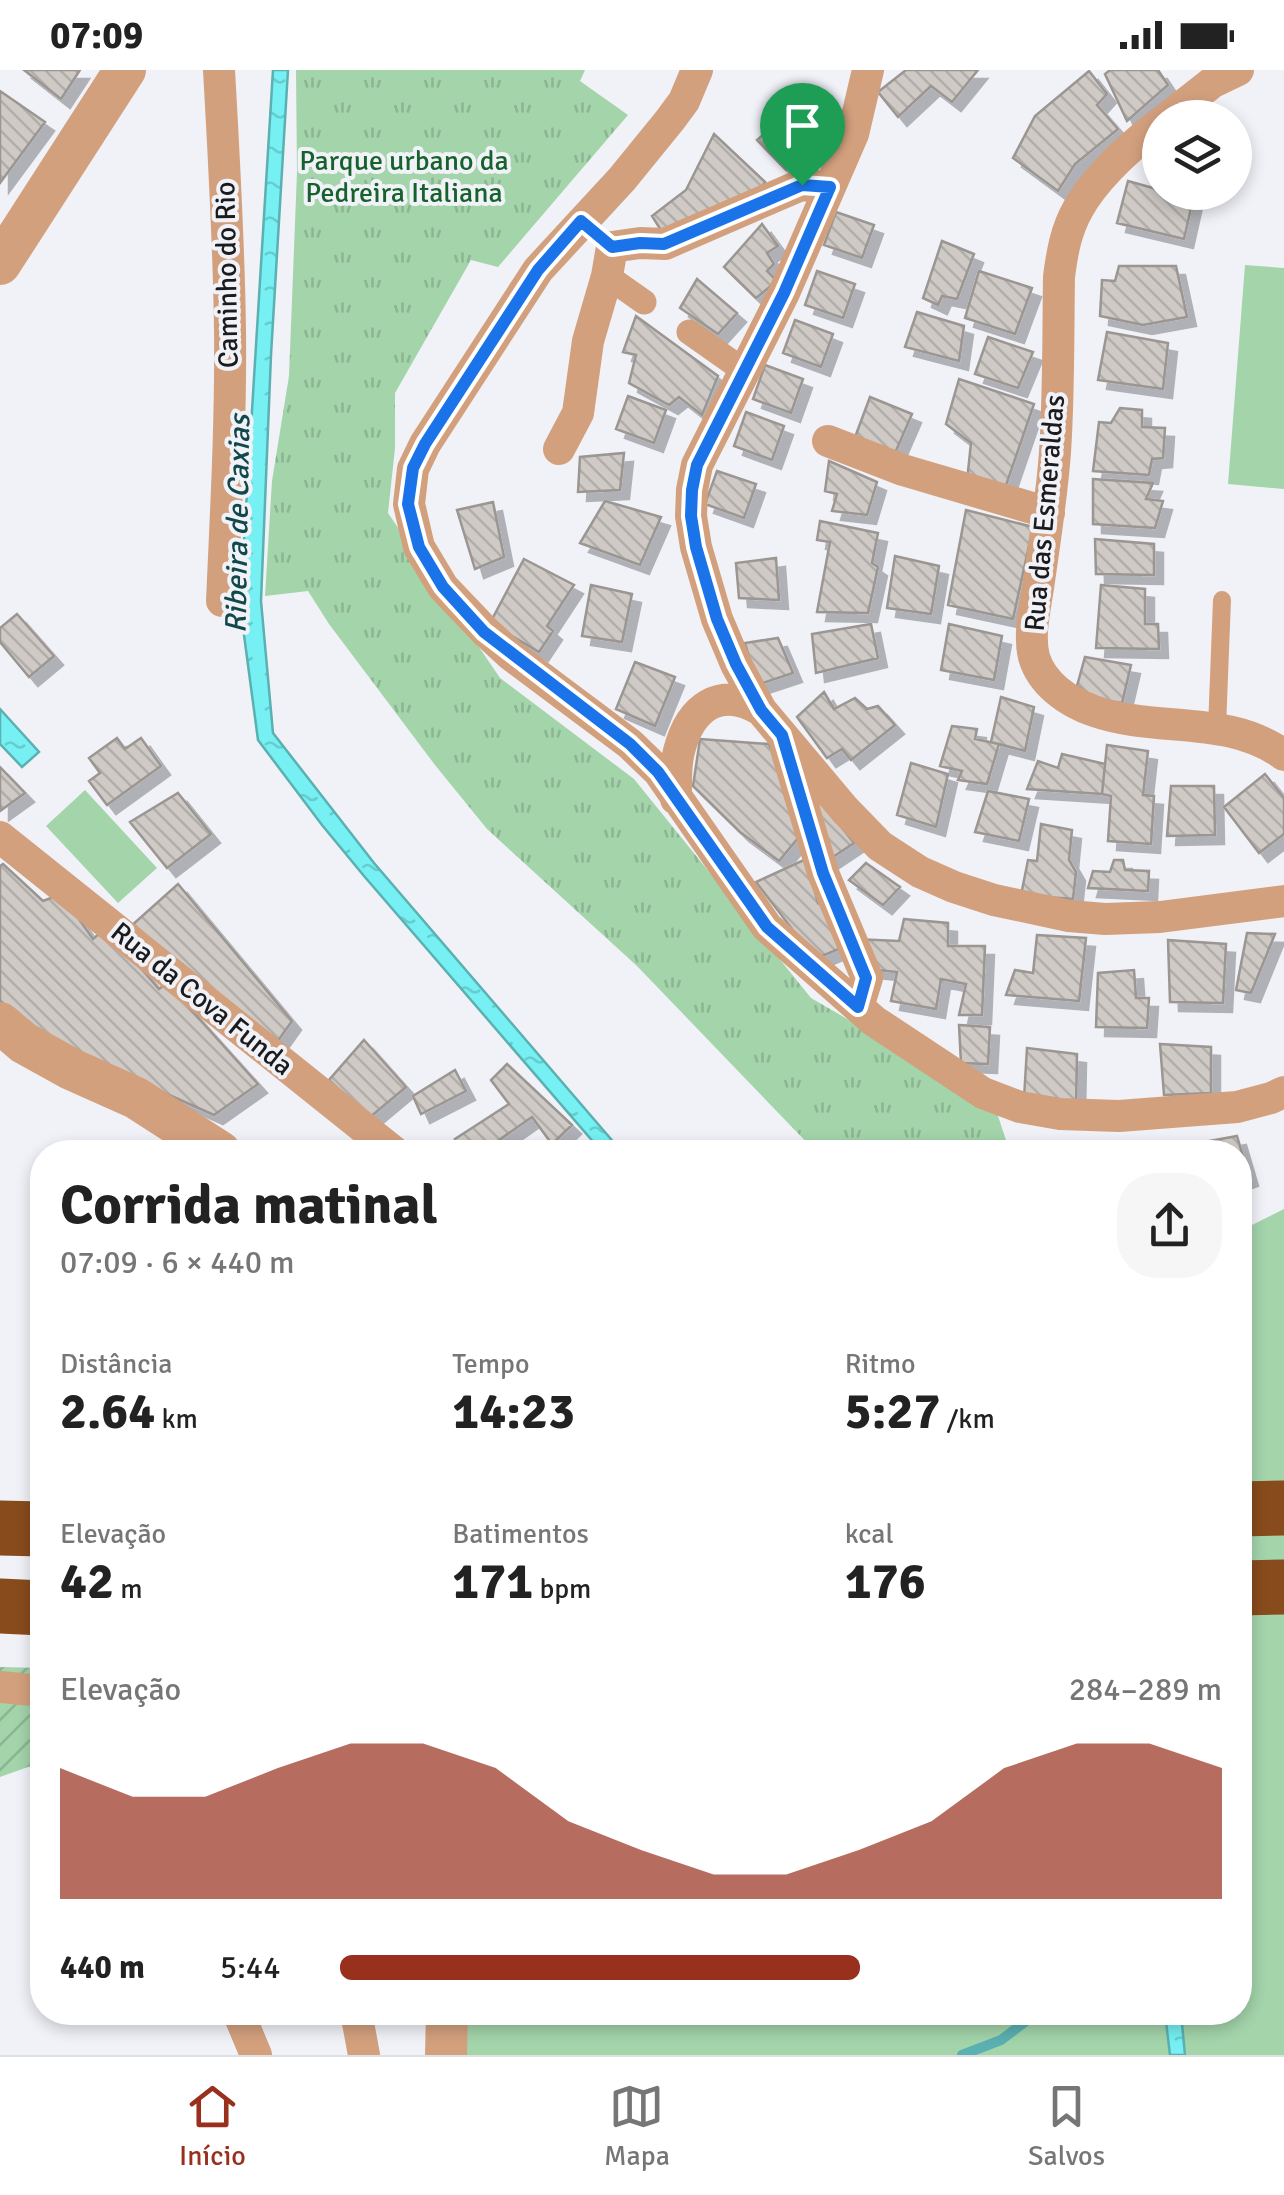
<!DOCTYPE html>
<html lang="pt">
<head>
<meta charset="utf-8">
<style>
	:root { --surface:#fff; --page:#f6f6f6; --text:#222; --muted:#767676; --line:#e0e0e0; --accent:#992f1d }
	body { margin:0; font-family:Signika,sans-serif; background:var(--page); color:var(--text); height:100vh; display:flex; flex-direction:column; font-size:38px; white-space:nowrap }
	* { box-sizing:border-box; margin:0 }
	p { font-size:32px; color:var(--muted) }
	.icon { flex:none; width:55px; height:55px; fill:none; stroke:currentColor; stroke-width:2; stroke-linecap:round; stroke-linejoin:round }
	.map { position:relative; flex:1; overflow:hidden }
	.details { position:absolute; left:30px; top:1070px; width:1222px; height:885px; display:flex; flex-direction:column; background:var(--surface); border-radius:40px; box-shadow:0 5px 15px #0003 }
	.details>* { flex:none }
	.buttons { position:absolute; left:1142px; top:30px; display:grid; gap:20px }
	.buttons a { display:grid; place-items:center; width:110px; height:110px; border-radius:50%; background:var(--surface); box-shadow:0 5px 15px #0003; font-size:50px }
	.pin { position:absolute; display:grid; place-items:center; width:85px; height:85px; color:#fff; margin:-102px -42px; border-radius:50% 50% 50% 0; rotate:-45deg; box-shadow:0 0 10px #0007 }
	.pin .icon { rotate:45deg }
	.round { display:grid; place-items:center; flex:none; width:105px; height:105px; border-radius:40px; background:var(--page) }
	.overview { display:flex; align-items:center; justify-content:space-between; height:170px; padding:0 30px }
	h1 { font-size:55px; font-weight:700; line-height:75px }
	.metrics { display:grid; grid-template-columns:repeat(3,1fr); gap:15px; height:170px; padding:10px 30px }
	.metrics div { display:grid; align-content:center }
	.metrics b { font-size:50px; font-weight:700 }
	.metrics small { font-size:28px; font-weight:400 }
	.metrics p { font-size:28px }
	.chart { height:280px; padding:20px 30px }
	.chart p { display:flex; justify-content:space-between }
	.chart svg { width:100%; height:180px; margin-top:10px; fill:var(--accent); opacity:.7 }
	ul { padding:0 30px; list-style:none; font-size:32px }
	li { display:grid; grid-template-columns:160px 120px 1fr; align-items:center; height:75px }
	li i { height:25px; border-radius:12px; background:var(--accent) }
	.status { display:flex; justify-content:space-between; align-items:center; height:70px; padding:0 50px; background:var(--surface); direction:ltr }
	.status svg { height:28px; fill:currentColor }
	.tabs { display:flex; justify-content:space-around; align-items:center; height:140px; border-top:2px solid var(--line); background:var(--surface); font-size:28px; color:var(--muted) }
	.tabs a { display:grid; justify-items:center; gap:5px }
	.tabs .current { color:var(--accent) }
	.map>svg:first-child { display:block }
	.grass { fill:#a3d4aa }
	.park { fill:url(#park-tufts) }
	.garden { fill:url(#garden-furrows) }
	.water { fill:url(#water-ripples); stroke:#5bb0b2; stroke-width:2.5 }
	.lines { fill:none; stroke-linecap:round; stroke-linejoin:round }
	.stream { stroke:#5bb0b2; stroke-width:10 }
	.building { fill:url(#building-back-hatch); stroke:#9b9692; stroke-width:2.5; filter:url(#shadow) }
	.service { stroke:#d3a07e; stroke-width:18 }
	.pedestrian { stroke:#d3a07e; stroke-width:25 }
	.minor { stroke:#d3a07e; stroke-width:32 }
	.tertiary { stroke:#d3a07e; stroke-width:42 }
	.motorway { stroke:#884b1c; stroke-width:55 }
	.route-casing { stroke:#fff; stroke-width:20 }
	.route { stroke:#1a73e8; stroke-width:12 }
	.labels { text-anchor:middle; dominant-baseline:central; stroke-width:8; stroke-linejoin:round; paint-order:stroke }
	.park-label { font-size:28px; fill:#17622c; stroke:#f0f2f8 }
	.street-label { font-size:28px; fill:#1b1b1d; stroke:#f0f2f8 }
	.water-label { font-size:30px; font-style:italic; fill:#11494a; stroke:#f0f2f8 }
</style>
</head>
<body>
<div class="status"><b>07:09</b><svg viewBox="0 0 49 12"><path d="M0 12V9h3v3zM5 12V6h3v6zM10 12V3h3v9zM15 12V0h3v12zM26 1h20v11H26zM47 4h2v5h-2z"/></svg></div>
<div class="map">
<svg width="1284" height="1985" viewBox="0 0 1284 1985">
	<defs>
		<pattern id="park-tufts" width="24" height="20" patternUnits="userSpaceOnUse" patternTransform="scale(2.5)"><rect width="24" height="20" fill="#a3d4aa"/><path d="M3 7l-1-3M5 7V3M7 7l1-3M15 17l-1-3M17 17v-4M19 17l1-3" fill="none" stroke="#8cb592"/></pattern>
		<pattern id="garden-furrows" width="10" height="10" patternUnits="userSpaceOnUse" patternTransform="scale(2.5)"><rect width="10" height="10" fill="#a3d4aa"/><path d="M-1 1l2-2M0 10L10 0M9 11l2-2" fill="none" stroke="#8cb592"/></pattern>
		<pattern id="water-ripples" width="26" height="14" patternUnits="userSpaceOnUse" patternTransform="scale(2.5)"><rect width="26" height="14" fill="#76f0f2"/><path d="M2 4q2-2 4 0t4 0M15 11q2-2 4 0t4 0" fill="none" stroke="#66cdcf"/></pattern>
		<pattern id="building-back-hatch" width="6" height="6" patternUnits="userSpaceOnUse" patternTransform="scale(2.5)"><rect width="6" height="6" fill="#cfcac6"/><path d="M-1 5l2 2M0 0l6 6M5-1l2 2" fill="none" stroke="#b1adaa"/></pattern>
		<filter id="shadow"><feDropShadow dx="9" dy="9" stdDeviation="0" flood-color="#0004"/></filter>
	</defs>
	<rect width="100%" height="100%" fill="#f0f2f8"/>
	<path class="grass" d="M1245 195 1284 198V419L1228 414Z
		M85 720 157 798 118 833 46 756Z
		M1284 1139V1985H449V1943L1240 1942V1161Z"/>
	<path class="park" d="M296 0H585L580 11 628 45 498 197 471 190 395 323V378L388 443 500 608 634 709 811 928 994 1034 1007 1073 1014 1082H816L637 896 487 759 435 695 329 554 308 521 265 526 272 411 289 306 297 102Z"/>
	<path class="garden" d="M0 1597 42 1598V1692L0 1707Z"/>
	<path class="water" d="M273 0H288L271 285 261 531 273 663 374 793 622 1082H602L364 806 322 755 258 670 240 535Z
		M0 639 39 682 22 697 0 674Z
		M1165 1943H1181L1185 1985H1170Z"/>
	<g class="lines">
		<path class="stream" d="M962 1985 1001 1970 1038 1942"/>
	</g>
	<path class="building" d="M24 0H80L61 29Z
		M906 0H978L952 32 931 16 898 47 878 22Z
		M1110 0H1158L1168 15 1127 51 1105 4Z
		M1089 1 1107 24 1097 35 1118 59 1075 94 1058 121 1013 88 1035 46Z
		M0 21 45 52 0 113Z
		M791 40 823 76 786 100 757 70Z
		M714 64 765 112 751 133 664 165 652 146 686 120Z
		M1128 111 1160 120V122L1193 129 1184 169 1117 153Z
		M836 142 874 155 862 188 824 175Z
		M762 154 778 176 767 183 774 194 767 201 777 211 756 228 724 197Z
		M942 171 974 184 957 229 942 226 938 235 923 228Z
		M1119 196H1176L1187 247 1143 255 1100 246 1102 210 1115 211Z
		M817 201 855 214 843 248 805 235Z
		M979 201 1032 218 1015 264 965 248Z
		M697 209 737 243 718 264 680 238Z
		M917 242 964 256 959 291 905 277Z
		M636 246 718 306 702 345 679 327 669 335 629 313 636 285 623 282Z
		M795 250 833 264 821 297 783 283Z
		M1107 262 1168 273 1163 319 1098 310Z
		M988 267 1033 282 1018 318 975 304Z
		M765 295 803 309 791 343 753 329Z
		M959 309 1034 334 1003 424 967 411 971 373 946 354Z
		M628 326 666 340 654 373 616 359Z
		M870 327 912 344 892 390 854 370Z
		M1120 338 1142 340V357L1165 358 1163 388 1152 389 1149 405 1093 401 1099 352 1111 353Z
		M746 342 784 356 772 390 734 376Z
		M624 383 620 420 578 422 580 387Z
		M829 391 877 412 867 445 832 441 837 424 825 421Z
		M717 401 756 414 744 448 705 434Z
		M1093 409 1153 413 1146 429 1163 431 1155 458 1093 454Z
		M605 431 661 447 640 495 580 473Z
		M493 432 504 487 475 499 457 440Z
		M966 440 1033 457 1013 549 948 535Z
		M820 451 878 463 872 493 878 497 868 543 817 542 830 472 817 470Z
		M1095 469 1154 474V505L1096 504Z
		M895 486 939 496 931 544 887 538Z
		M776 488 779 530 739 528 736 493Z
		M524 489 574 515 547 556 553 561 539 582 490 553Z
		M591 515 632 524 622 572 582 566Z
		M1101 515 1145 519V554H1158L1159 579 1096 578Z
		M17 544 54 586 29 607 0 572V558Z
		M871 554 878 588 816 603 812 564Z
		M949 554 1002 566 994 610 941 600Z
		M778 568 793 603 757 615 745 573Z
		M1085 587 1131 595 1122 633 1097 629 1077 616Z
		M635 592 675 607 655 656 616 639Z
		M824 622 834 639 855 628 867 639 878 636 895 655 851 690 842 679 827 688 797 647Z
		M1001 627 1034 637 1025 681 991 672Z
		M952 656 977 659 975 669 999 674 987 714 958 710 962 701 940 696Z
		M117 668 125 679 141 668 161 696 107 735 89 711 100 703 89 688Z
		M700 669 769 674 803 762 779 791 740 762 693 716Z
		M1107 675 1148 681 1143 725 1154 726 1151 774 1108 771 1111 726 1102 724Z
		M1062 684 1105 694 1102 724 1027 719 1038 691 1058 698Z
		M911 693 948 704 936 757 897 745Z
		M0 697 25 723 0 741Z
		M1265 704 1284 728V764L1259 783 1224 737Z
		M1171 716H1214L1215 765 1167 766Z
		M811 719 854 773 827 791Z
		M988 721 1029 729 1019 771 975 762Z
		M178 723 211 764 167 798 130 752Z
		M1041 754 1072 760 1069 790 1076 802 1073 829 1021 825 1028 790 1037 791Z
		M806 789 818 833 825 831 841 878 815 889 756 812Z
		M1114 790H1123L1125 800 1149 801 1148 821 1088 818 1093 801 1110 802Z
		M866 793 900 817 883 835 849 810Z
		M3 794 43 831 61 824 93 869 106 858 159 919 167 913 258 1014 214 1045 52 973 0 931V796Z
		M178 814 292 951 275 975 130 857Z
		M904 849 948 853V876H985L982 945H959L966 914 941 909 936 939 891 931 897 902 850 897 855 869 899 871Z
		M1247 863 1275 864 1251 923 1236 920Z
		M1037 865 1086 868 1079 931 1006 925 1015 900 1033 903Z
		M1168 870 1226 874 1223 933 1170 932Z
		M1134 900 1136 928H1149L1147 958 1096 957 1098 903Z
		M959 955 990 957 988 994 961 993Z
		M364 970 406 1017 369 1048 329 1010Z
		M1160 974 1211 977V1023L1164 1025Z
		M1027 978 1077 984 1076 1036 1024 1029Z
		M507 994 572 1055 552 1074 532 1047 482 1082H467L455 1069 509 1034 491 1010Z
		M455 1000 466 1021 421 1044 413 1026Z
		M1237 1066 1249 1107 1240 1110V1082H1178L1177 1077Z
		M1101 1072 1143 1080V1082H1099Z"/>
	<g class="lines">
		<path class="service" d="M1217 658 1222 530"/>
		<path class="pedestrian" d="M607 206 644 232
			M689 262 743 300"/>
		<path class="minor" d="M219 0C224 87 229 174 230 261 231 351 226 441 222 531
			M697 0 684 31 670 50 622 109 538 200 425 374 413 399 409 434 419 477 443 517 485 561 511 585 630 674 659 702 767 857 874 951 983 1023 1020 1037 1060 1044 1119 1046 1237 1037 1271 1028 1284 1022
			M868 0 853 64 784 223 697 395 692 420 691 446 696 477 717 549 736 594 761 640 845 740 880 776 920 802 954 817 994 830 1069 846 1105 849 1160 847 1284 831
			M1167 48 1213 12 1238 0
			M1160 53C1132 75 1095 108 1078 139 1066 160 1062 183 1059 207 1058 265 1059 324 1055 382 1052 425 1045 468 1039 511 1036 534 1028 564 1034 587 1042 614 1068 632 1094 641 1156 663 1228 644 1284 685
			M612 177 640 173 665 174 801 115 830 117
			M828 371 903 400 1049 443
			M559 379 578 343 588 271 607 206 612 177
			M786 679 823 803 867 908 858 937
			M676 729C676 713 675 697 679 681 690 638 719 615 761 640
			M0 767 394 1082
			M0 1617 42 1621
			M238 1942 256 1985
			M356 1942 364 1985"/>
		<path class="tertiary" d="M0 194 125 0
			M0 953 24 973 71 999 136 1028 220 1082
			M446 1985 447 1942"/>
		<path class="motorway" d="M1240 1439 1284 1438
			M0 1458 42 1459
			M1240 1518 1284 1517
			M0 1536 42 1538"/>
	</g>
	<g class="lines">
		<g class="route-casing">
			<path id="route" d="M802 115 830 117 784 223 697 395 692 420 691 446 696 477 717 549 736 594 761 640 782 665 823 803 866 908 858 937 767 857 658 702 630 674 484 562 443 517 419 477 408 434 413 398 425 374 538 200 581 151 612 177 640 173 664 174Z"/>
		</g>
		<use href="#route" class="route"/>
	</g>
	<g class="labels">
		<g class="park-label">
			<text x="404" y="91">Parque urbano da<tspan x="404" dy="32">Pedreira Italiana</tspan></text>
		</g>
		<g class="street-label">
			<text transform="translate(227 205) rotate(-91)">Caminho do Rio</text>
			<text transform="translate(1045 443) rotate(-85)">Rua das Esmeraldas</text>
			<text transform="translate(202 929) rotate(39)">Rua da Cova Funda</text>
		</g>
		<g class="water-label">
			<text transform="translate(238 454) rotate(-89)">Ribeira de Caxias</text>
		</g>
	</g>
</svg>
<div class="buttons">
<a><svg class="icon" aria-label="layers" viewBox="0 0 24 24"><path d="M12 4l9 5-9 5-9-5zM3 14l9 5 9-5"/></svg></a>
</div>
<div class="pin" style="left:802px;top:115px;background:#1e9e55"><svg class="icon" aria-label="arrive" viewBox="0 0 24 24"><path d="M6 21V4h12l-3 4 3 4H6"/></svg></div>
<section class="details">
<div class="overview"><div><h1>Corrida matinal</h1><p>07:09 · 6 × 440 m</p></div><a class="round"><svg class="icon" aria-label="share" viewBox="0 0 24 24"><path d="M12 15V3M7 8l5-5 5 5M5 13v7h14v-7"/></svg></a></div>
<div class="metrics">
<div><p>Distância</p><b>2.64<small> km</small></b></div>
<div><p>Tempo</p><b>14:23</b></div>
<div><p>Ritmo</p><b>5:27<small> /km</small></b></div>
</div>
<div class="metrics">
<div><p>Elevação</p><b>42<small> m</small></b></div>
<div><p>Batimentos</p><b>171<small> bpm</small></b></div>
<div><p>kcal</p><b>176</b></div>
</div>
<div class="chart"><p><span>Elevação</span>284–289 m</p>
<svg viewBox="0 0 160 44" preserveAspectRatio="none"><path d="M0 44V12L10 19L20 19L30 12L40 6L50 6L60 12L70 25L80 32L90 38L100 38L110 32L120 25L130 12L140 6L150 6L160 12V44z"/></svg>
</div>
<ul>
<li><b>440 m</b>5:44<i style="width:59%"></i></li>
</ul>
</section>
</div>
<nav class="tabs">
<a class="current"><svg class="icon" aria-label="home" viewBox="0 0 24 24"><path d="M3 11l9-7 9 7M6 9v11h12V9"/></svg>Início</a>
<a><svg class="icon" aria-label="map" viewBox="0 0 24 24"><path d="M3 6l6-2 6 2 6-2v14l-6 2-6-2-6 2zM9 4v14M15 6v14"/></svg>Mapa</a>
<a><svg class="icon" aria-label="saved" viewBox="0 0 24 24"><path d="M7 4h10v16l-5-4-5 4z"/></svg>Salvos</a>
</nav>
</body>
</html>
